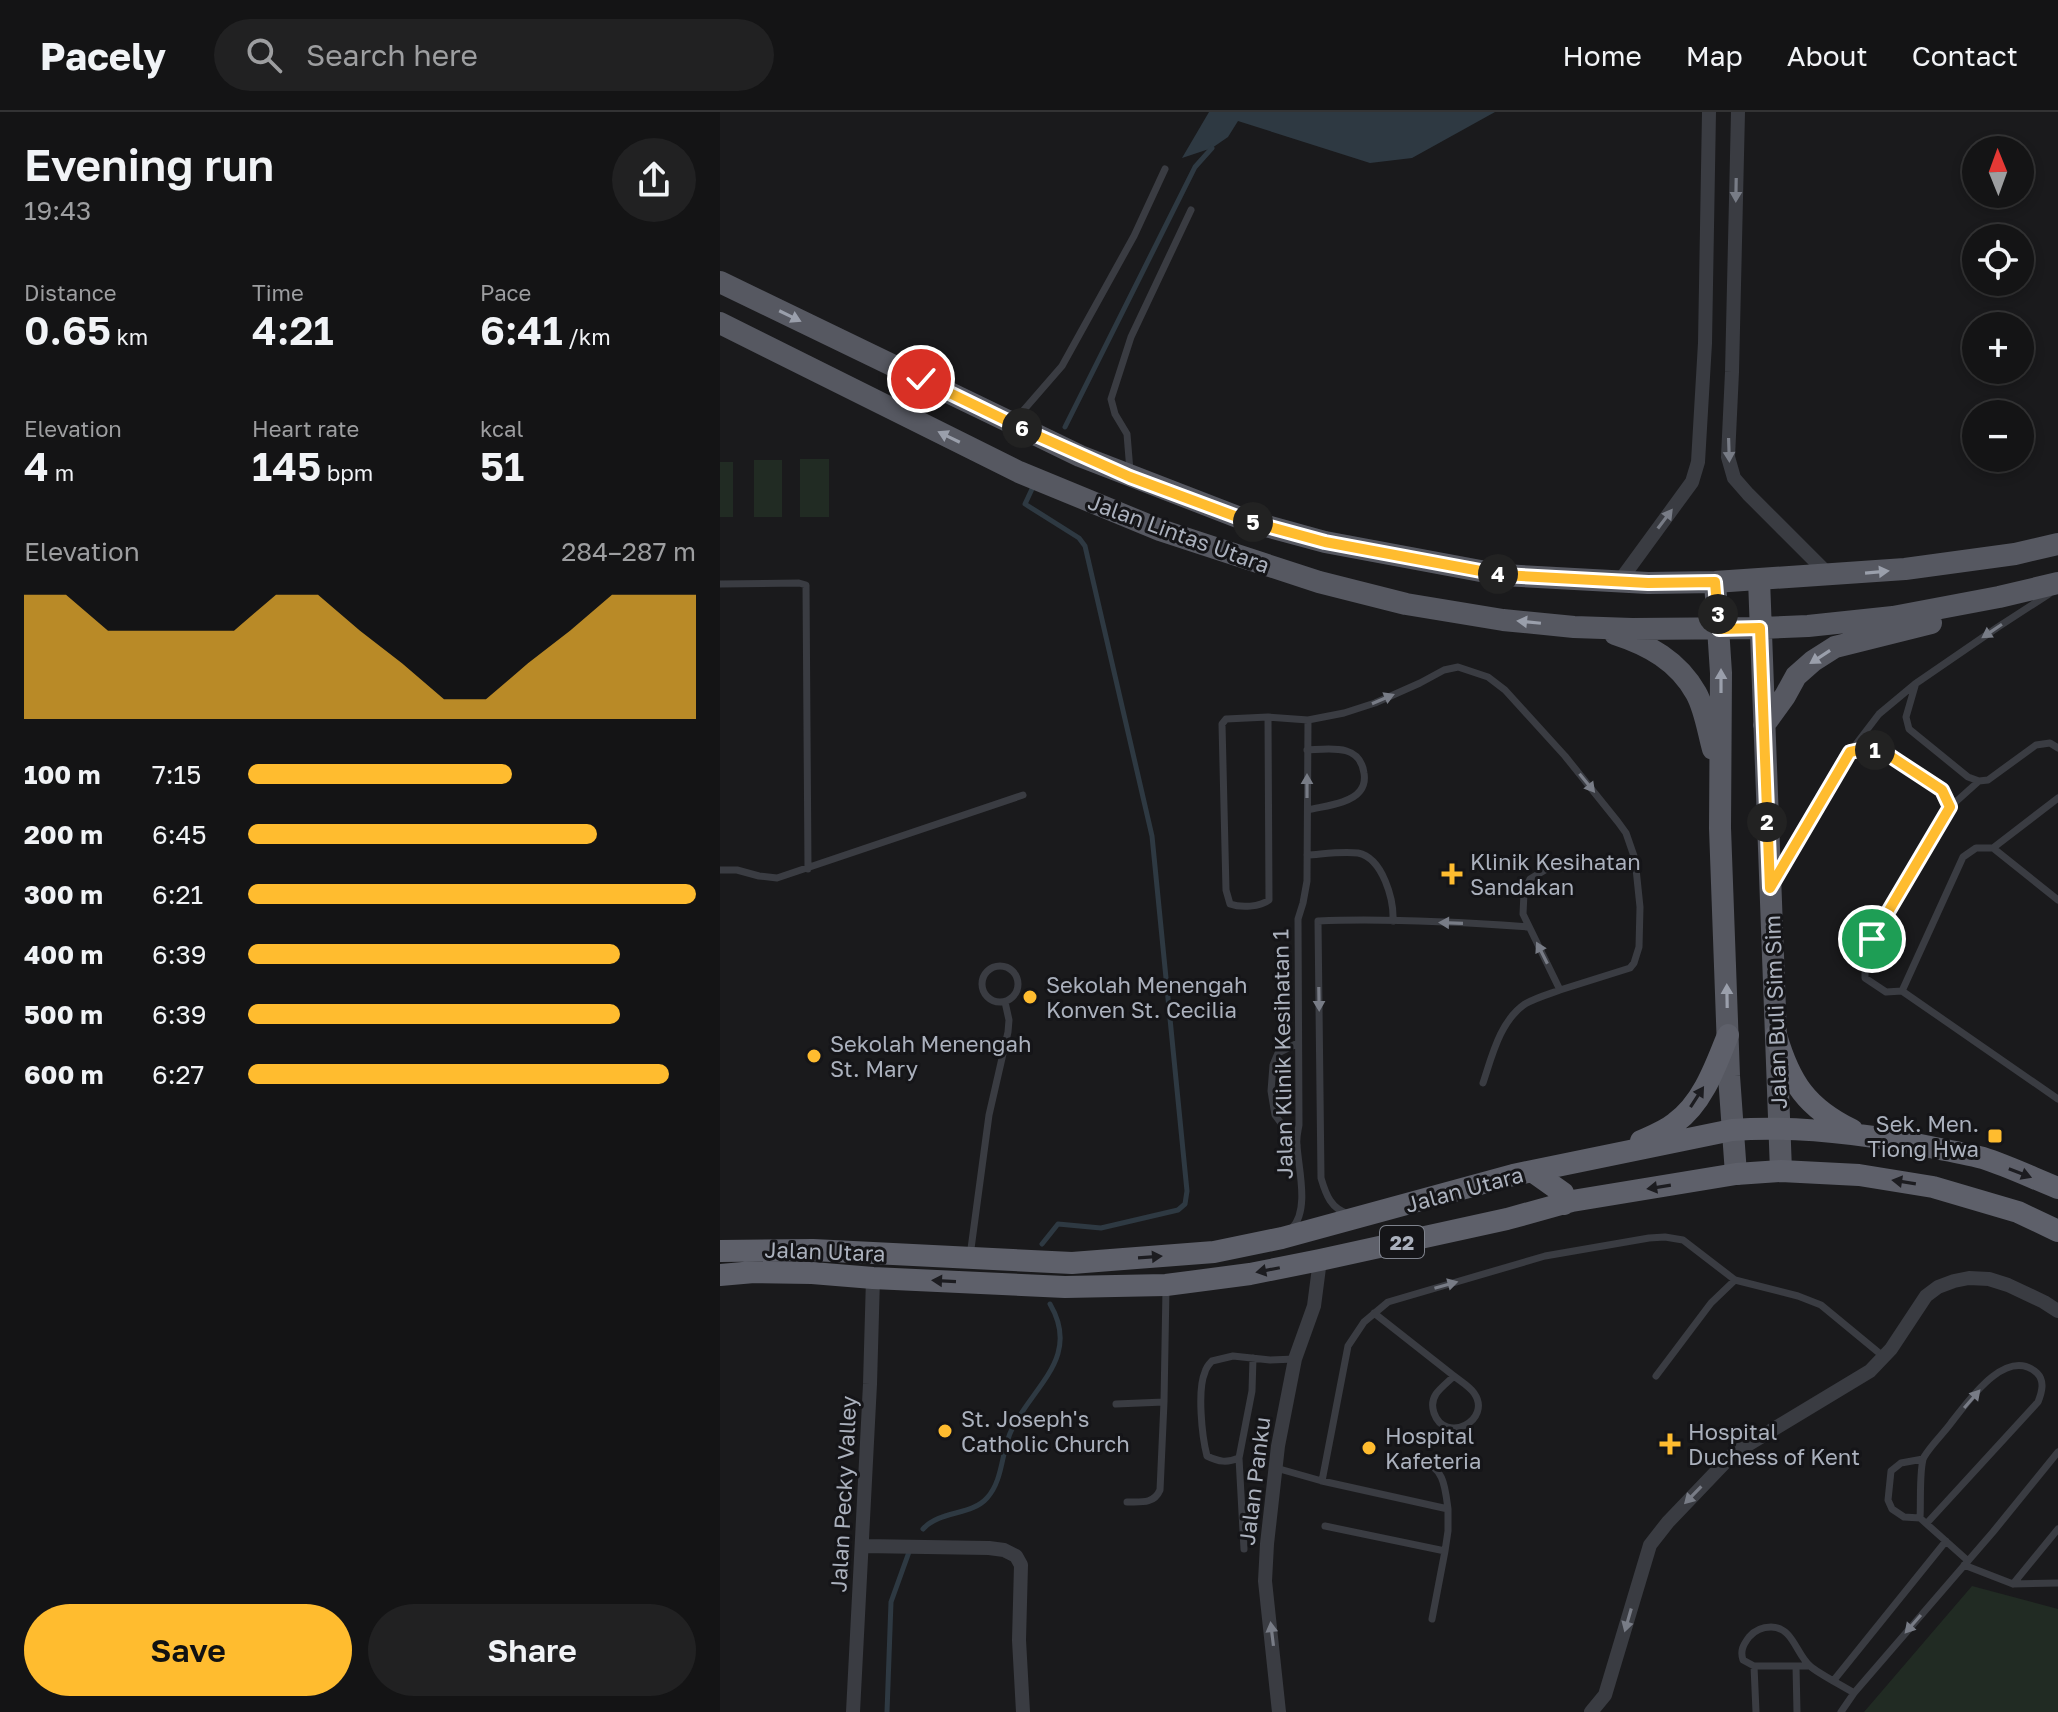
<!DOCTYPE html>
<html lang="en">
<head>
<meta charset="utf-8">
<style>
	:root { --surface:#141415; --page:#212122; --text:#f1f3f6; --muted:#9d9ea0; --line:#333334; --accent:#ffbc2f }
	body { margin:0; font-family:"Golos Text",sans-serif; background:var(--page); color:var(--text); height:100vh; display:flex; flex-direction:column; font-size:30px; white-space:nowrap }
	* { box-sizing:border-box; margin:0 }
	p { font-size:26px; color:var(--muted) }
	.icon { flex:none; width:44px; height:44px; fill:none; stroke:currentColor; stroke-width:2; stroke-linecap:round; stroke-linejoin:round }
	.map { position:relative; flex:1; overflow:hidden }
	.panel { display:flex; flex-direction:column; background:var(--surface); width:720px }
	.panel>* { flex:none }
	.needle { width:52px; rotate:359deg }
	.tools { position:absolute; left:1242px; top:24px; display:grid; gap:16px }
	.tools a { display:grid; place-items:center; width:72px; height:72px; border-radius:50%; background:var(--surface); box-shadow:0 4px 12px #0003,0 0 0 2px var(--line); font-size:40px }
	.pin { position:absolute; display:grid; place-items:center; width:68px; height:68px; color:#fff; margin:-34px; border:4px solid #fff; border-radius:50%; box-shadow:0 2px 8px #0007 }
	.km { position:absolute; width:40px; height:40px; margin:-20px; border-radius:50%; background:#222; color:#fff; font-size:22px; line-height:40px; text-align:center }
	.round { display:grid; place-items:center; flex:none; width:84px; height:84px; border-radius:42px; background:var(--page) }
	.head { display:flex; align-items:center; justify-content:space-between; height:136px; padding:0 24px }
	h1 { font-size:44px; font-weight:600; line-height:60px }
	.figures { display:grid; grid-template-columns:repeat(3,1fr); gap:12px; height:136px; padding:8px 24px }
	.figures div { display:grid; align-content:center }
	.figures b { font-size:40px; font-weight:600 }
	.figures small { font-size:22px; font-weight:400 }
	.figures p { font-size:22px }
	.chart { height:224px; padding:16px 24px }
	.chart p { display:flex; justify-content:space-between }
	.chart svg { width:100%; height:144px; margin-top:8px; fill:var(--accent); opacity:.7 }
	.cta { display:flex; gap:16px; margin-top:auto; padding:16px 24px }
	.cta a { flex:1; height:92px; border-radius:48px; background:var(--accent); color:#111; font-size:32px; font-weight:600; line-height:92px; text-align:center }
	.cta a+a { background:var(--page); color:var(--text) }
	ul { padding:0 24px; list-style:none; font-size:26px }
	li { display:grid; grid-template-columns:128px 96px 1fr; align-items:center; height:60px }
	li i { height:20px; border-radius:10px; background:var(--accent) }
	header { display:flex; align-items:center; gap:48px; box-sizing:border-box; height:112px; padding:0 40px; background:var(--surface); border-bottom:2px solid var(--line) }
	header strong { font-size:38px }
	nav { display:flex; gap:44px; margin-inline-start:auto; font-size:28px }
	.search { width:560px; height:72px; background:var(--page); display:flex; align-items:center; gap:20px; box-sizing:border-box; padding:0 28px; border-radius:44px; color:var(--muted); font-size:30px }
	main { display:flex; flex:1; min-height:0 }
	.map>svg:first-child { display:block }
	.green { fill:#212b23 }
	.water { fill:#2e3942 }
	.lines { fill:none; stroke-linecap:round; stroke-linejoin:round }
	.stream { stroke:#2e3942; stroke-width:5 }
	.service { stroke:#3a3c42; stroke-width:7 }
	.minor { stroke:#3a3c42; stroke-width:14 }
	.primary { stroke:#565861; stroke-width:22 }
	.trunk { stroke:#5e606a; stroke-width:22 }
	.oneway { fill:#787c86 }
	.oneway2 { fill:#9a9fab }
	.oneway3 { fill:#1c1c20 }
	.route-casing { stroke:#fff; stroke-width:16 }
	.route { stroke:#ffbc2f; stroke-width:10 }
	.poi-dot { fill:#ffbc2f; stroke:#151518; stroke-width:3 }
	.labels { text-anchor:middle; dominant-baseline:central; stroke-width:6; stroke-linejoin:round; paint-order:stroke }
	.shield { fill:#151518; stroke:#7e828c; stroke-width:2 }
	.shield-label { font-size:20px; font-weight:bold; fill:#abb1bd }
	.street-label { font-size:22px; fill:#abb1bd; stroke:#151518 }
	.poi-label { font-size:22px; fill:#abb1bd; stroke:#151518; text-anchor:start }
</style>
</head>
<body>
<header>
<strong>Pacely</strong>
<div class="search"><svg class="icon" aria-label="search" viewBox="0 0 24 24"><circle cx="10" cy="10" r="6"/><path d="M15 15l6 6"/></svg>Search here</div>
<nav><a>Home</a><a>Map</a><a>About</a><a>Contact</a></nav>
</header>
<main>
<section class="panel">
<div class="head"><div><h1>Evening run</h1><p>19:43</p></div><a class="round"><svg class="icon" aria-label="share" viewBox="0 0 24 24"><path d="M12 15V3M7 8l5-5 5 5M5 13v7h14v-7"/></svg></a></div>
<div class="figures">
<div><p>Distance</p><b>0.65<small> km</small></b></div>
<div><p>Time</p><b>4:21</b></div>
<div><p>Pace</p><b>6:41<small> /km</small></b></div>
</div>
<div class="figures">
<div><p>Elevation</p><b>4<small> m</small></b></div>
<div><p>Heart rate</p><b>145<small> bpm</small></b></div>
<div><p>kcal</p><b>51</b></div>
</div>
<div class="chart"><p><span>Elevation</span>284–287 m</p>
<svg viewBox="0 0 160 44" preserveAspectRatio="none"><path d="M0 44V6L10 6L20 17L30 17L40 17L50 17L60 6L70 6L80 17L90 27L100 38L110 38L120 27L130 17L140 6L150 6L160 6V44z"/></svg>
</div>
<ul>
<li><b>100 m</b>7:15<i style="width:59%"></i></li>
<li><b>200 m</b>6:45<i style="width:78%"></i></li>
<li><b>300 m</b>6:21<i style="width:100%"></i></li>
<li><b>400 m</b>6:39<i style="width:83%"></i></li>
<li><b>500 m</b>6:39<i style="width:83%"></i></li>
<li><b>600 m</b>6:27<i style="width:94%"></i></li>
</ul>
<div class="cta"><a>Save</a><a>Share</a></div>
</section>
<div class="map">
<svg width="1338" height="1600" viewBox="0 0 1338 1600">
	<rect width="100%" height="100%" fill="#1a1a1c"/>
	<path class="green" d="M80 347H109V405H80Z
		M34 348H62V405H34Z
		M0 350H13V405H0Z
		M1252 1474 1338 1497V1600H1144Z"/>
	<path class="water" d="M489 0H775L692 46 650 51 518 9 508 25 492 36 462 46Z"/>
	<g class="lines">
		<path class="stream" d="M345 315 475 55 492 36
			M312 377 305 392 359 426 365 434 432 724 467 1079 465 1092 458 1098 381 1116 338 1112 322 1132
			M203 1417C220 1398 251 1404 267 1386 284 1367 281 1338 292 1317 314 1273 361 1245 330 1192
			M167 1600 171 1490 189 1440"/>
		<path class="service" d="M295 311 302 300 342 254 414 124 445 57
			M410 359 407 322 395 302 391 287 411 225 471 98
			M0 472 79 471 86 473 88 757
			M1195 574 1186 605 1189 617 1248 665 1259 669
			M548 605 549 788C540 795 521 796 510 792L506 778 502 612 506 607 548 605 588 608 624 601 655 591 700 571 724 558 738 555 768 565 785 578 845 644 898 710 906 721 915 747 920 795 919 835 914 851 910 856 840 878 803 802 804 781 810 767 825 758
			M1338 636 1330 631 1316 633 1268 668 1259 669 1230 695 1152 827 1145 848V866L1166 880 1182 879 1243 745 1256 736H1273L1338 788
			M587 638C609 637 640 631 644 661 645 667 644 674 640 679 630 692 603 694 588 698
			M1131 639 1149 636 1164 640 1222 678 1230 695
			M1273 736 1338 686
			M587 743C603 742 622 739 638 741 663 746 674 788 673 809
			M0 758H17L39 764 57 766 303 683
			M1057 763 1130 640 1159 602 1195 572 1278 515 1329 482
			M262 872a18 18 0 1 1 36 0a18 18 0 1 1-36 0Z
			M1182 879 1338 987
			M763 971C772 944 780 909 805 892 815 886 829 882 840 878
			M577 1033 555 1003 551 979 553 953 558 941 578 931
			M629 1102C611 1097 606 1083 601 1066L598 809C668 806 739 810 809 815
			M572 1116C590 1098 578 1055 577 1033 576 1026 578 1019 579 1013L578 807 583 791 587 769 588 608
			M250 1144 269 1003 288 920 289 908 285 890
			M654 1201 734 1264
			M533 1246 532 1279 519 1346C507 1351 499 1350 487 1344 482 1325 477 1278 485 1260 486 1256 489 1252 492 1249L513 1244 550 1248 575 1247
			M734 1264C740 1269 749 1274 754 1281 773 1308 725 1333 714 1301 712 1295 712 1288 716 1282 720 1276 728 1270 734 1264Z
			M936 1264 991 1191 1015 1168
			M396 1292 444 1290 446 1176
			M519 1346 524 1437
			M1203 1347 1181 1351 1171 1359 1168 1388 1172 1397 1184 1405 1200 1406 1247 1448
			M701 1348C724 1356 725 1374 728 1397
			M556 1356 602 1369 728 1397V1419L725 1439 605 1414
			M602 1369 628 1234 644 1210 668 1190 825 1144 929 1126 945 1125 963 1128 1015 1168 1078 1184 1101 1193 1164 1245
			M407 1390C421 1390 434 1392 440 1378L444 1290
			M1200 1406C1201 1393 1199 1354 1204 1345 1211 1333 1223 1322 1231 1311 1247 1291 1286 1233 1317 1261 1325 1269 1322 1280 1318 1290L1207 1411
			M1244 1453 1293 1472 1338 1471
			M1293 1472 1338 1417
			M712 1507 725 1439
			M1034 1554 1036 1600
			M1076 1554 1077 1600
			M1090 1554H1034L1023 1548C1020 1539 1023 1533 1029 1525 1035 1518 1042 1515 1051 1515 1073 1515 1076 1542 1090 1554 1099 1562 1123 1574 1134 1581L1273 1420 1338 1340
			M1114 1568 1226 1429
			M1121 1600 1134 1581"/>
		<path class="minor" d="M1018 0 1012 260 1008 345 1014 366 1028 382 1109 463
			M899 470 972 370 978 350 985 231 989 0
			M143 1434 269 1436 284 1438 296 1444 301 1453 299 1528 303 1600
			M133 1600 150 1272 153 1166
			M559 1600 545 1469 547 1432 558 1334 575 1247 594 1194 600 1148
			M871 1600 885 1583 930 1433 948 1410 1014 1341 1150 1259 1171 1237 1206 1184 1218 1175 1234 1169 1249 1166 1269 1167 1288 1173 1324 1190 1338 1199"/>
		<path class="primary" d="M0 170 360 344 528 409 605 430 782 463 928 471 995 470 1185 457 1295 442 1338 432
			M0 211 299 360 440 418 599 470 686 492 783 508 854 515 912 517 1040 516 1088 514 1173 505 1279 485 1338 471
			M1039 467 1061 1059
			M995 470 1001 561 1000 716 1009 964 1016 1062
			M895 522C929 533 958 549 976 581 985 597 988 619 993 637
			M1044 613 1065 584 1076 564 1093 549 1115 535 1211 511"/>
		<path class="trunk" d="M1056 923C1070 971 1087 996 1132 1018
			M921 1029C932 1024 945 1019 955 1011 983 991 996 953 1008 923
			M812 1059 843 1081 844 1092
			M0 1139 93 1138 352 1151 494 1140 562 1126 793 1063 1012 1018C1080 1013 1148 1022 1215 1036 1231 1039 1247 1042 1263 1046 1288 1054 1313 1066 1338 1076
			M0 1163 34 1160 92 1161 153 1166 345 1175 446 1173 530 1162 600 1148 787 1107 852 1089 1016 1062 1061 1059 1139 1063 1213 1075 1298 1100 1338 1119"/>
	</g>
	<defs><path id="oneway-solid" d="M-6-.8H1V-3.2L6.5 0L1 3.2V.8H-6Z" transform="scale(2)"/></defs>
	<g class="oneway">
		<use href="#oneway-solid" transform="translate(1016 78) rotate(91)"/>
		<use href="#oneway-solid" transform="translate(1009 338) rotate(88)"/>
		<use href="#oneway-solid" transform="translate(945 407) rotate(-53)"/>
		<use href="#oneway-solid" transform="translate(1272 519) rotate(146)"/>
		<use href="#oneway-solid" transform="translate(663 587) rotate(-23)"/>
		<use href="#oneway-solid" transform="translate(867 671) rotate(51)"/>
		<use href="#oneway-solid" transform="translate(587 674) rotate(-90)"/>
		<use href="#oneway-solid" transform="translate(731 811) rotate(-178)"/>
		<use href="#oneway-solid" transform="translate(822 841) rotate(-117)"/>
		<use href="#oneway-solid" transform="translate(599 887) rotate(89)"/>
		<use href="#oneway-solid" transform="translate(726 1173) rotate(-16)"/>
		<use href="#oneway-solid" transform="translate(1252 1287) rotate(-49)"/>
		<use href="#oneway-solid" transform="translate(973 1383) rotate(134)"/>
		<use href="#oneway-solid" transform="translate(908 1508) rotate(106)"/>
		<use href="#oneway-solid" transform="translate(1193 1512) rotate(131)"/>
		<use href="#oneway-solid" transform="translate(552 1522) rotate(-97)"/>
	</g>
	<g class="oneway2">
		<use href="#oneway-solid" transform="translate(70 204) rotate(26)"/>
		<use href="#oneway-solid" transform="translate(229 325) rotate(-154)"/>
		<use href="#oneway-solid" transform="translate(1157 460) rotate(-5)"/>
		<use href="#oneway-solid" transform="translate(809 510) rotate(-174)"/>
		<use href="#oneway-solid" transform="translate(1100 545) rotate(147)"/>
		<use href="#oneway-solid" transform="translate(1001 569) rotate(-90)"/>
		<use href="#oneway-solid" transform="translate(1007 884) rotate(-91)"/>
	</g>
	<g class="oneway3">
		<use href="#oneway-solid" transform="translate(977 985) rotate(-57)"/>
		<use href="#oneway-solid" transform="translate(1300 1061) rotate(21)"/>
		<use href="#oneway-solid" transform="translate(1184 1070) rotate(-171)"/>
		<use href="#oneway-solid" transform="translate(939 1075) rotate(171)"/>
		<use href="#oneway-solid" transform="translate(430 1145) rotate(-4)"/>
		<use href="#oneway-solid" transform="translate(548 1158) rotate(169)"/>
		<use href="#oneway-solid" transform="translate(224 1169) rotate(-177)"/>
	</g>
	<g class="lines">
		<g class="route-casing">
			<path id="route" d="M201 267 316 323 410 365 528 409 605 430 782 463 928 471 995 470 999 517 1040 516 1050 776 1130 640 1149 636 1164 640 1222 678 1230 695 1152 827"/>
		</g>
		<use href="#route" class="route"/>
	</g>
	<g class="poi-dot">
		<path d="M728 750h8v8h8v8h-8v8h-8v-8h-8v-8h8z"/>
		<circle cx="310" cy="885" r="8"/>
		<circle cx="94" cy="944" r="8"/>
		<rect x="1267" y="1016" width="16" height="16" rx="4"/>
		<circle cx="225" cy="1319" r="8"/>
		<path d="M946 1320h8v8h8v8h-8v8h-8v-8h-8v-8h8z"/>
		<circle cx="649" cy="1336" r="8"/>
	</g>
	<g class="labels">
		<rect class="shield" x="660" y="1114" width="44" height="32" rx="6"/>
		<g class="shield-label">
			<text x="682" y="1130">22</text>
		</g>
		<g class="street-label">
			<text transform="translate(459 421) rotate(20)">Jalan Lintas Utara</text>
			<text transform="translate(1055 900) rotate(-92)">Jalan Buli Sim Sim</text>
			<text transform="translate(562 942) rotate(-91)">Jalan Klinik Kesihatan 1</text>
			<text transform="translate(744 1077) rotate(-15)">Jalan Utara</text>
			<text transform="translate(105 1139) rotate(2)">Jalan Utara</text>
			<text transform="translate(534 1369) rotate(-83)">Jalan Panku</text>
			<text transform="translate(123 1382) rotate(-87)">Jalan Pecky Valley</text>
		</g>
		<g class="poi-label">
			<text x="750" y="749">Klinik Kesihatan<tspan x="750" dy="25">Sandakan</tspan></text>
			<text x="326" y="872">Sekolah Menengah<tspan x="326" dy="25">Konven St. Cecilia</tspan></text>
			<text x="110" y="931">Sekolah Menengah<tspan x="110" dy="25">St. Mary</tspan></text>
			<text x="1259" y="1011" text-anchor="end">Sek. Men.<tspan x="1259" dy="25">Tiong Hwa</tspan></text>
			<text x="241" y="1306">St. Joseph's<tspan x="241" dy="25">Catholic Church</tspan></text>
			<text x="968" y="1319">Hospital<tspan x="968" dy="25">Duchess of Kent</tspan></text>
			<text x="665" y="1323">Hospital<tspan x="665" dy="25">Kafeteria</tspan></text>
		</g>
	</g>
</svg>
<div class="tools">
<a><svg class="needle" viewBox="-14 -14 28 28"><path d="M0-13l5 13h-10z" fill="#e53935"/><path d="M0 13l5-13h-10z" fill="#9d9ea0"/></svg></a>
<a><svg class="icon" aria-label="locate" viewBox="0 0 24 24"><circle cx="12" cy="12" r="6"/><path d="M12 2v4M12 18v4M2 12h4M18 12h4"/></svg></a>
<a>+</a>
<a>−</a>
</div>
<div class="pin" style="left:1152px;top:827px;background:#1e9e55"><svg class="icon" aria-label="arrive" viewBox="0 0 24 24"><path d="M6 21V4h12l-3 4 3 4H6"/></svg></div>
<div class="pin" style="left:201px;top:267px;background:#d93025"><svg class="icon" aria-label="check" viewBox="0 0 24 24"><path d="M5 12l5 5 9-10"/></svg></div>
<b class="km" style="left:1155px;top:638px">1</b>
<b class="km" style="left:1047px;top:710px">2</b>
<b class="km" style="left:998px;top:502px">3</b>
<b class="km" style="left:778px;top:462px">4</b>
<b class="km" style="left:533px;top:410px">5</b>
<b class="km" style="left:302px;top:316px">6</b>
</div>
</main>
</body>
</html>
